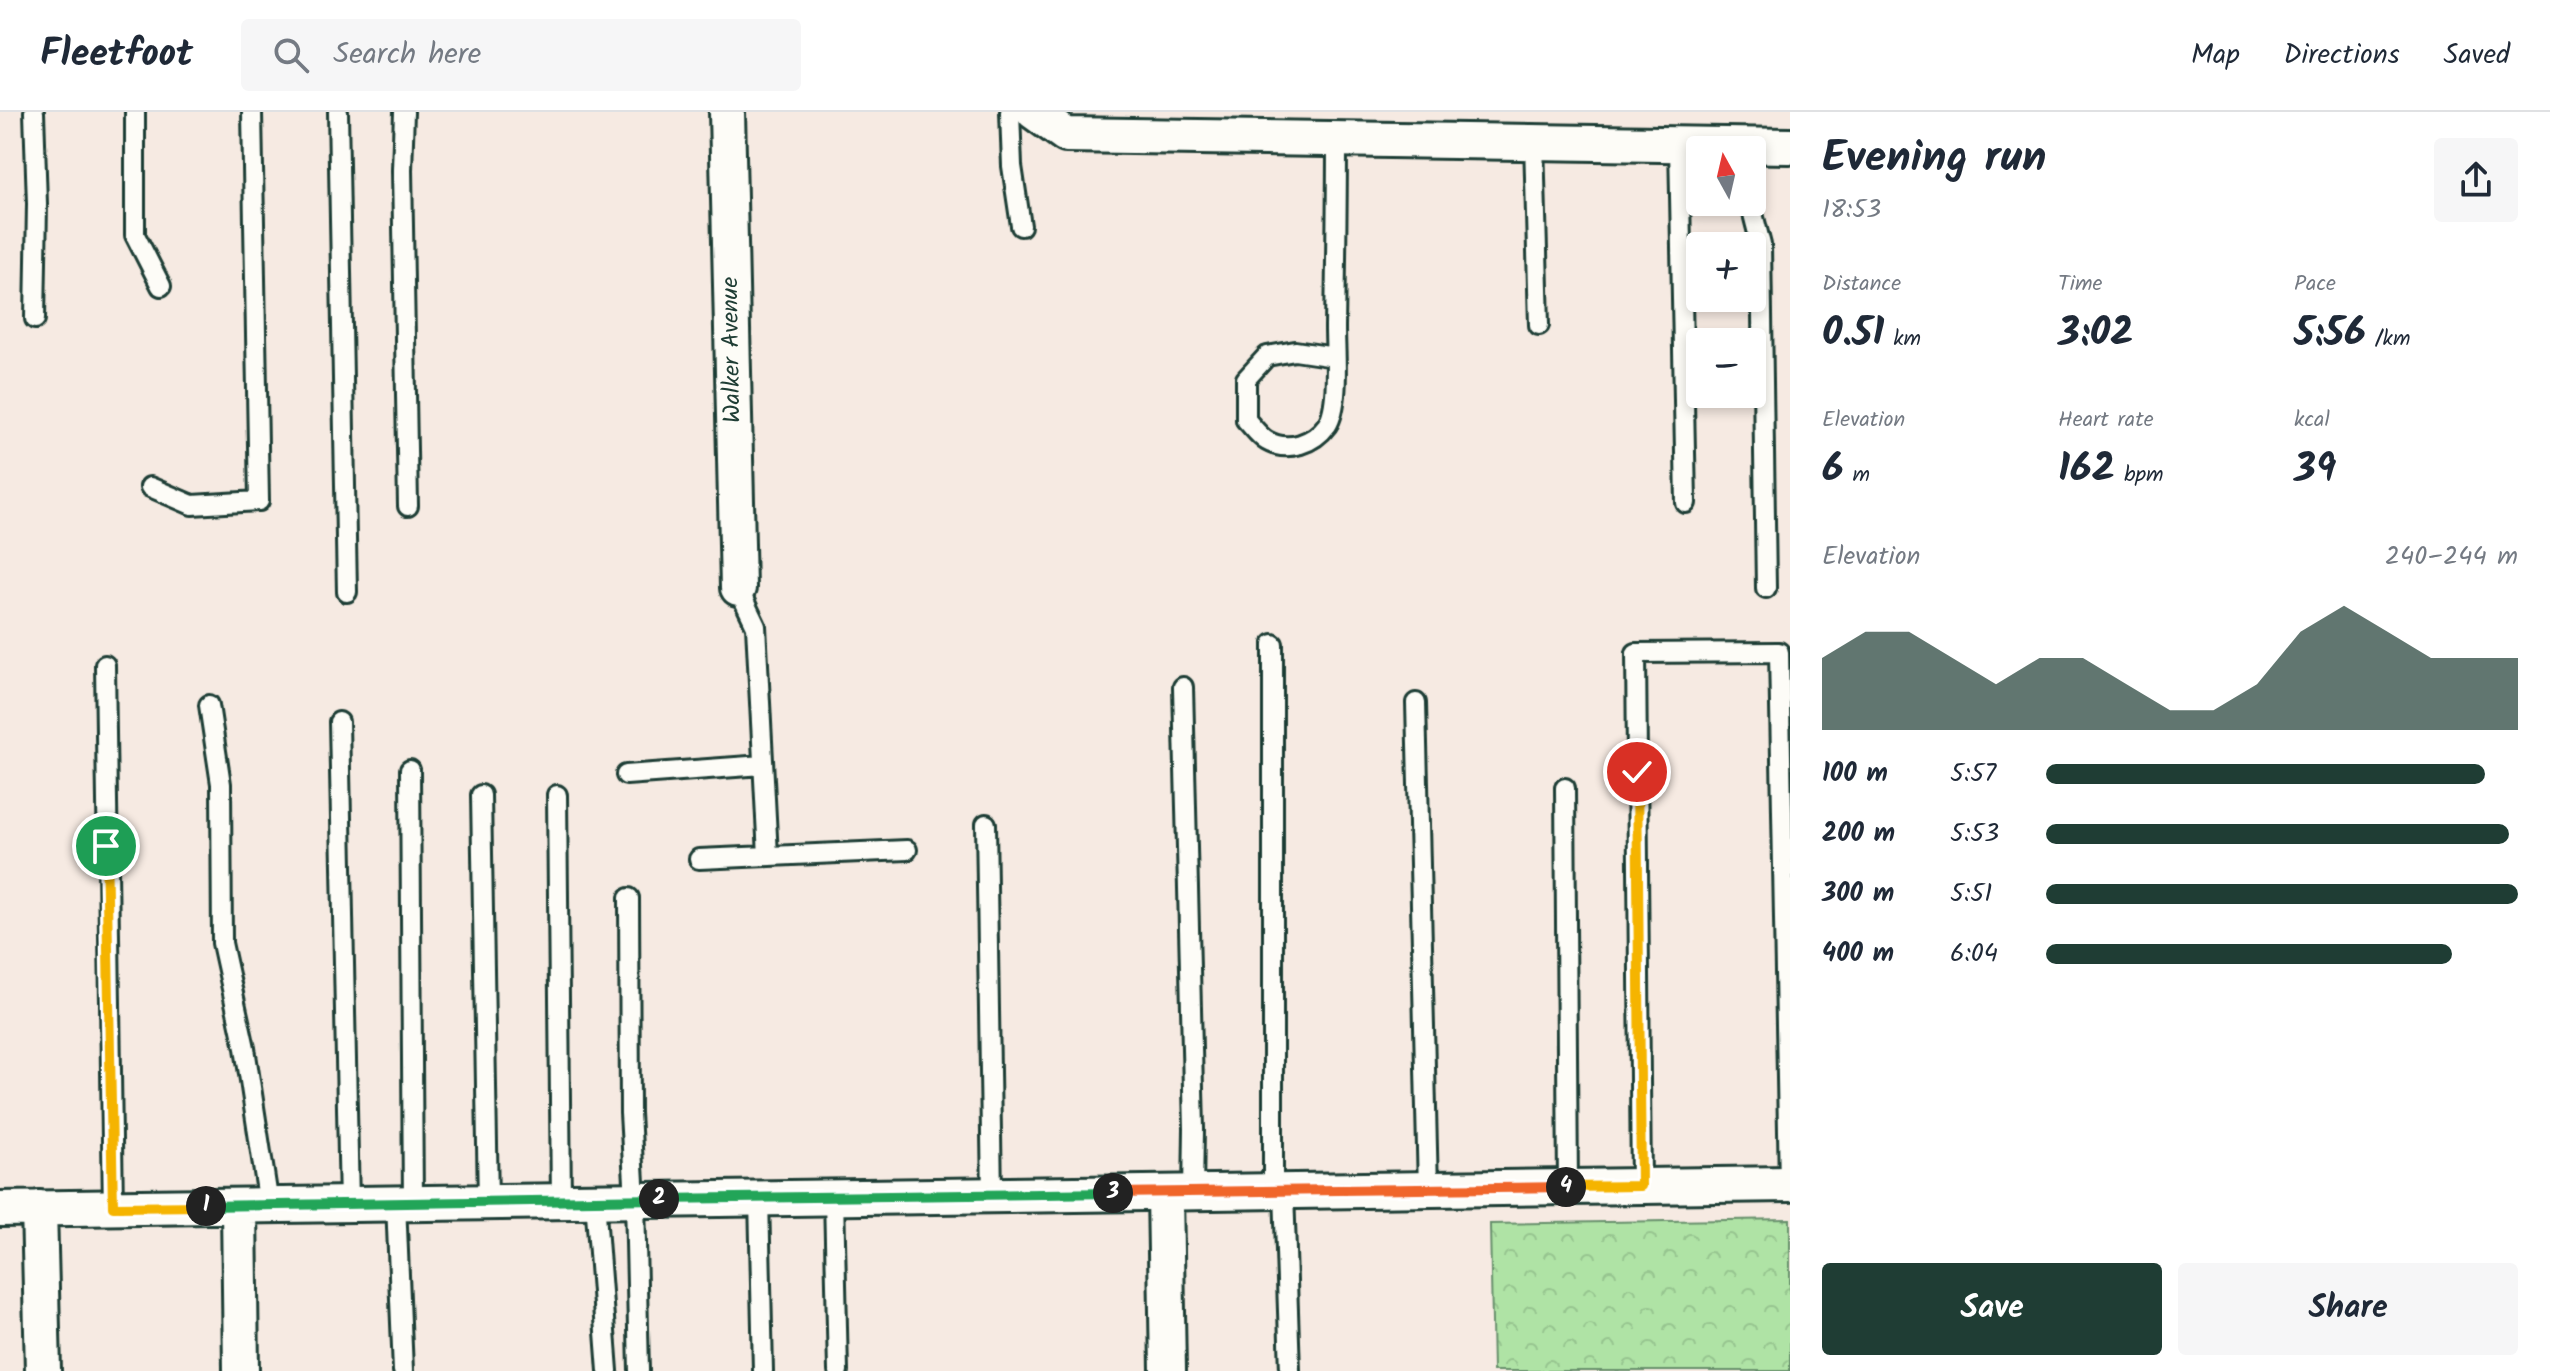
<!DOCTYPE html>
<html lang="en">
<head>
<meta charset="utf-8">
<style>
	:root { --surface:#fff; --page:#f6f6f7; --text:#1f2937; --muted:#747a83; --line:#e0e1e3; --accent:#1f3d34 }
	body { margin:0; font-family:Kalam,sans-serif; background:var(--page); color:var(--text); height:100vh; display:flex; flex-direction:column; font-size:30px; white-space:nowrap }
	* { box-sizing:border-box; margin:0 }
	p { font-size:26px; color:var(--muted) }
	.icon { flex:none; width:44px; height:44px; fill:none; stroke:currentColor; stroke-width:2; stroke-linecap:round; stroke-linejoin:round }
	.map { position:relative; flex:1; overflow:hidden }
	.details { display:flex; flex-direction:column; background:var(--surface); width:760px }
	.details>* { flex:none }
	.needle { width:52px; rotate:352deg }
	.tools { position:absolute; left:1686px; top:24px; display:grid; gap:16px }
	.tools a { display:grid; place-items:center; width:80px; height:80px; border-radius:8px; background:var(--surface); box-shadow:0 4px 12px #0003; font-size:40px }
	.pin { position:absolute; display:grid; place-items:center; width:68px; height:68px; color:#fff; margin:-34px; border:4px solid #fff; border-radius:50%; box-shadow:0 2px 8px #0007 }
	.km { position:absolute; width:40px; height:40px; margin:-20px; border-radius:50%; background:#222; color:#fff; font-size:22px; line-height:40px; text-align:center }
	.round { display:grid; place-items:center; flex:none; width:84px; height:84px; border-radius:8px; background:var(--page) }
	.headline { display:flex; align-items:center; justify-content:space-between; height:136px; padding:0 32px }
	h1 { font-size:44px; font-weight:600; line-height:60px }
	.metrics { display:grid; grid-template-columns:repeat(3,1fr); gap:12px; height:136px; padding:8px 32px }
	.metrics div { display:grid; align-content:center }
	.metrics b { font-size:40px; font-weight:600 }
	.metrics small { font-size:22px; font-weight:400 }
	.metrics p { font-size:22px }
	.chart { height:224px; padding:16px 32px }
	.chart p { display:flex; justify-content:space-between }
	.chart svg { width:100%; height:144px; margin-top:8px; fill:var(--accent); opacity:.7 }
	.button { display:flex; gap:16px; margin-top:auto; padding:16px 32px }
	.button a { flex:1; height:92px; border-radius:8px; background:var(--accent); color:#fff; font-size:32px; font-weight:600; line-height:92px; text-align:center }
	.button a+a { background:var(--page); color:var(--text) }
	ul { padding:0 32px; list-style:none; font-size:26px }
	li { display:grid; grid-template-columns:128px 96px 1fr; align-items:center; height:60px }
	li i { height:20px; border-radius:10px; background:var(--accent) }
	header { display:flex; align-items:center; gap:48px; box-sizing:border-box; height:112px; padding:0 40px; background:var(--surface); border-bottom:2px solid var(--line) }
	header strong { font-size:38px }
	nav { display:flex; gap:44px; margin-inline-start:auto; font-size:28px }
	.search { width:560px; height:72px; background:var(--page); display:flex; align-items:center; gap:20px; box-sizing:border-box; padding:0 28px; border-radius:8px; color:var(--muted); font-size:30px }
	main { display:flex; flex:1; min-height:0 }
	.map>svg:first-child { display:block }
	.forest { fill:url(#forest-crowns); stroke:#67906c; stroke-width:2 }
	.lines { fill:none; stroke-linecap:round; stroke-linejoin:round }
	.service-casing { stroke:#1f3d34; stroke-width:24 }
	.minor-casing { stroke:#1f3d34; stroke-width:40 }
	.service { stroke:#fdfcf7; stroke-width:18 }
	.minor { stroke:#fdfcf7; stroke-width:34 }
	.split-1-casing { stroke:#fff; stroke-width:16 }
	.split-2-casing { stroke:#fff; stroke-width:16 }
	.split-3-casing { stroke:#fff; stroke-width:16 }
	.split-4-casing { stroke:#fff; stroke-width:16 }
	.split-5-casing { stroke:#fff; stroke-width:16 }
	.split-1 { stroke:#f5b400; stroke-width:10 }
	.split-2 { stroke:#22a559; stroke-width:10 }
	.split-3 { stroke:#22a559; stroke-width:10 }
	.split-4 { stroke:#f0652b; stroke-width:10 }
	.split-5 { stroke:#f5b400; stroke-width:10 }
	.labels { text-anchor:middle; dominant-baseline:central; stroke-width:7; stroke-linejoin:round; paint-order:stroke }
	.street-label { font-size:24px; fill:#1f3d34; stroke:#fdfcf7 }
</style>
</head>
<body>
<header>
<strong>Fleetfoot</strong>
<div class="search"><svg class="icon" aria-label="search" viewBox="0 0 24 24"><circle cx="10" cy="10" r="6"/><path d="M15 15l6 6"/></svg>Search here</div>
<nav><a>Map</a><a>Directions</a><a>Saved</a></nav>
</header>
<main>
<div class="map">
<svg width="1790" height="1259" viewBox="0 0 1790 1259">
	<defs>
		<pattern id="forest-crowns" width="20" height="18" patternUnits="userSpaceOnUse" patternTransform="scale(2)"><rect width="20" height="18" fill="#afe3a5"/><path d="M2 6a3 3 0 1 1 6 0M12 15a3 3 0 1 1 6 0" fill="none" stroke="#96c48f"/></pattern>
	</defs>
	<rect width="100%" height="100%" fill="#f6eae2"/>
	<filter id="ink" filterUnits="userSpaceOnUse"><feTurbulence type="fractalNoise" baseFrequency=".0125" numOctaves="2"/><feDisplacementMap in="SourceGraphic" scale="16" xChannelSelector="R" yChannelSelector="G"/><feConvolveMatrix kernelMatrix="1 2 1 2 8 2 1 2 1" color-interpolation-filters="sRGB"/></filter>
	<g filter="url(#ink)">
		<path class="forest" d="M1790 1107V1259H1493L1490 1112Z"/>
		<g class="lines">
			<g class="service-casing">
				<path id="service" d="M34 0 37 92 35 207
					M135 0V123L161 174
					M338 0 347 480
					M404 0 402 58 408 394
					M1010 0 1012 54 1021 114
					M1534 29 1539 213
					M1679 32 1686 391
					M1750 90 1761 133 1766 476
					M1335 245 1295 239 1267 244 1246 267V308C1252 314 1260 325 1267 329 1288 341 1314 331 1327 313 1340 293 1335 241 1335 216 1336 153 1337 90 1337 27
					M150 375 192 393 259 389 252 0
					M738 476 756 514 768 744
					M1273 532V1079
					M105 553 113 1095
					M1183 575 1194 1017 1193 1081
					M1416 591 1428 1077
					M209 593 221 672 222 831 245 936 269 1093
					M339 610 349 1092
					M410 658 413 1091
					M626 663 763 653
					M1565 676 1568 1075
					M481 683 488 1090
					M557 683 561 1089
					M986 712 992 1083
					M699 747 907 738
					M629 786 630 1001 635 1088 639 1259
					M1641 1074 1636 541 1779 540 1789 1072
					M1284 1079 1290 1259
					M834 1085 838 1259
					M759 1086 763 1259
					M595 1088 608 1259
					M396 1091 403 1259"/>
			</g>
			<g class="minor-casing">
				<path id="minor" d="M727 0 738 476
					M1034 0 1066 23 1790 34
					M1165 1081 1168 1259
					M239 1094 241 1259
					M39 1096 43 1259
					M0 1097 1790 1072"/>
			</g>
			<use href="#service" class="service"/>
			<use href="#minor" class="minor"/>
		</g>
	</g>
	<g class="lines" filter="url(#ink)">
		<g class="split-1-casing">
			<path id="split-1" d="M106 734 113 1095 206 1094"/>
		</g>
		<g class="split-2-casing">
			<path id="split-2" d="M206 1094 659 1087"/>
		</g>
		<g class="split-3-casing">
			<path id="split-3" d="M659 1087 1113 1081"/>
		</g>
		<g class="split-4-casing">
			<path id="split-4" d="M1113 1081 1566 1075"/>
		</g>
		<g class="split-5-casing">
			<path id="split-5" d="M1566 1075 1641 1074 1637 660"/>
		</g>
		<use href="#split-1" class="split-1"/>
		<use href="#split-2" class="split-2"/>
		<use href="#split-3" class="split-3"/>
		<use href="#split-4" class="split-4"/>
		<use href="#split-5" class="split-5"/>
	</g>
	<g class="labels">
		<g class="street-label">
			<text transform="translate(732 238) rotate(-91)">Walker Avenue</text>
		</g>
	</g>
</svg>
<div class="tools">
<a><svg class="needle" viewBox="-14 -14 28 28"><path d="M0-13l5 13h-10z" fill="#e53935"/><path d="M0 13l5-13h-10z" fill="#747a83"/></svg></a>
<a>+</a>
<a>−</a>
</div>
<div class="pin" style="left:106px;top:734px;background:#1e9e55"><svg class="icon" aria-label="arrive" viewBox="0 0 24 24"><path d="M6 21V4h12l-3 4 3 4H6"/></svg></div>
<div class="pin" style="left:1637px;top:660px;background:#d93025"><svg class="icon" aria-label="check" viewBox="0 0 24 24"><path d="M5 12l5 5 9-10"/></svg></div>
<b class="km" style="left:206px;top:1094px">1</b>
<b class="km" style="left:659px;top:1087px">2</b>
<b class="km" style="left:1113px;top:1081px">3</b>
<b class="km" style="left:1566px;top:1075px">4</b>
</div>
<section class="details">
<div class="headline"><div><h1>Evening run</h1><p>18:53</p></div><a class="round"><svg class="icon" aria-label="share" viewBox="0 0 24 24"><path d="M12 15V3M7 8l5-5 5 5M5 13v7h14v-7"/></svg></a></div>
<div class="metrics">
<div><p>Distance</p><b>0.51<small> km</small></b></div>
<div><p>Time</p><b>3:02</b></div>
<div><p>Pace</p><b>5:56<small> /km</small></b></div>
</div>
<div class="metrics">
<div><p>Elevation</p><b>6<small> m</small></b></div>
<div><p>Heart rate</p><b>162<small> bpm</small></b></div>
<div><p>kcal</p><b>39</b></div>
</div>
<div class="chart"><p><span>Elevation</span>240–244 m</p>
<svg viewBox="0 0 160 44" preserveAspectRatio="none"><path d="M0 44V22L10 14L20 14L30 22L40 30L50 22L60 22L70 30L80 38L90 38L100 30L110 14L120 6L130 14L140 22L150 22L160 22V44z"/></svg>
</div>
<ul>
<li><b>100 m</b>5:57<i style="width:93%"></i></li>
<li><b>200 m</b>5:53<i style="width:98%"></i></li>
<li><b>300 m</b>5:51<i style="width:100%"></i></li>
<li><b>400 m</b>6:04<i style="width:86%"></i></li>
</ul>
<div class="button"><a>Save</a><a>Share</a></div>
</section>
</main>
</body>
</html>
